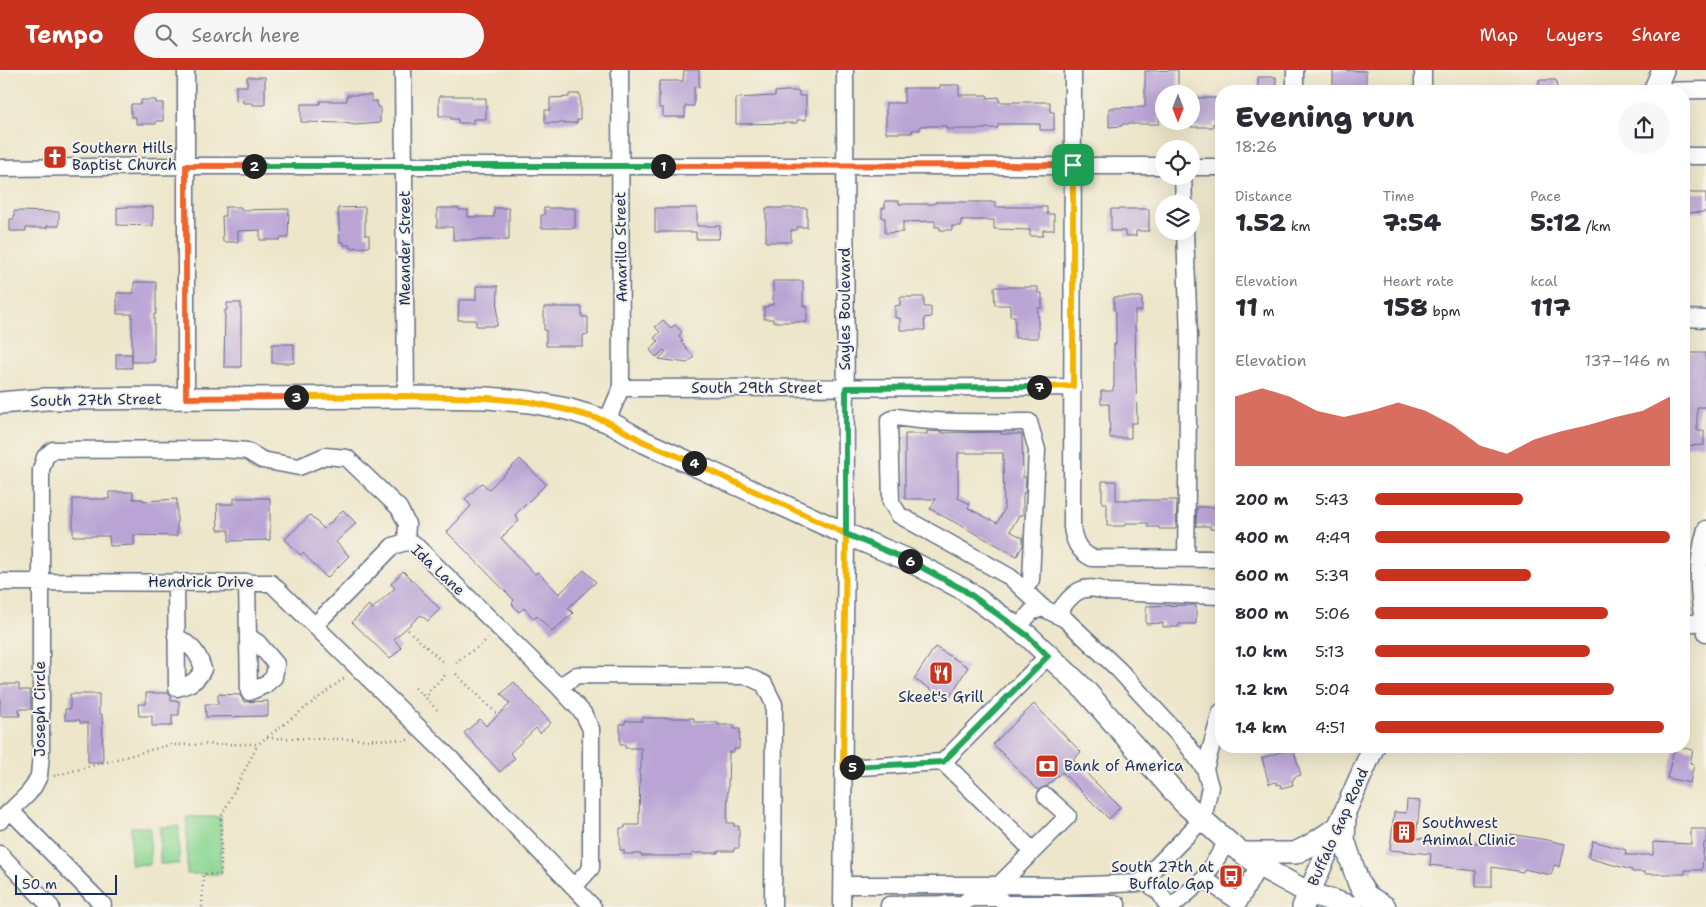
<!DOCTYPE html>
<html lang="en">
<head>
<meta charset="utf-8">
<style>
	:root { --surface:#fff; --page:#f7f7f7; --text:#2b2b33; --muted:#7c7c81; --accent:#c8321e }
	body { margin:0; font-family:"Shantell Sans",sans-serif; background:var(--page); color:var(--text); height:100vh; display:flex; flex-direction:column; font-size:19px; white-space:nowrap }
	* { box-sizing:border-box; margin:0 }
	p { font-size:16px; color:var(--muted) }
	.icon { flex:none; width:28px; height:28px; fill:none; stroke:currentColor; stroke-width:2; stroke-linecap:round; stroke-linejoin:round }
	.map { position:relative; flex:1; overflow:hidden }
	.drawer { position:absolute; left:1215px; top:15px; width:475px; height:668px; display:flex; flex-direction:column; background:var(--surface); border-radius:20px; box-shadow:0 5px 20px #0002 }
	.drawer>* { flex:none }
	.needle { width:32px; rotate:180deg }
	.controls { position:absolute; left:1155px; top:15px; display:grid; gap:10px }
	.controls a { display:grid; place-items:center; width:45px; height:45px; border-radius:50%; background:var(--surface); box-shadow:0 5px 20px #0002; font-size:25px }
	.scale { position:absolute; left:15px; bottom:12px; width:102px; box-sizing:border-box; padding-left:5px; border:2px solid #1b2f5e; border-top:0; font-size:14px; line-height:18px; white-space:nowrap; color:#1b2f5e; -webkit-text-stroke:4px #f7f3e8; paint-order:stroke }
	.pin { position:absolute; display:grid; place-items:center; width:42px; height:42px; color:#fff; margin:-21px; border-radius:10px; box-shadow:0 2px 8px #0006 }
	.km { position:absolute; width:25px; height:25px; margin:-12px; border-radius:50%; background:#222; color:#fff; font-size:14px; line-height:25px; text-align:center }
	.round { display:grid; place-items:center; flex:none; width:52px; height:52px; border-radius:26px; background:var(--page) }
	.overview { display:flex; align-items:center; justify-content:space-between; height:85px; padding:0 20px }
	h1 { font-size:28px; font-weight:800; line-height:38px }
	.figures { display:grid; grid-template-columns:repeat(3,1fr); gap:8px; height:85px; padding:5px 20px }
	.figures div { display:grid; align-content:center }
	.figures b { font-size:25px; font-weight:800 }
	.figures small { font-size:14px; font-weight:400 }
	.figures p { font-size:14px }
	.chart { height:140px; padding:10px 20px }
	.chart p { display:flex; justify-content:space-between }
	.chart svg { width:100%; height:90px; margin-top:5px; fill:var(--accent); opacity:.7 }
	ul { padding:0 20px; list-style:none; font-size:16px }
	li { display:grid; grid-template-columns:80px 60px 1fr; align-items:center; height:38px }
	li i { height:12px; border-radius:6px; background:var(--accent) }
	header { display:flex; align-items:center; gap:30px; box-sizing:border-box; height:70px; padding:0 25px; background:var(--accent); color:#fff }
	header strong { font-size:24px }
	nav { display:flex; gap:28px; margin-inline-start:auto; font-size:18px }
	.search { width:350px; height:45px; background:var(--page); display:flex; align-items:center; gap:12px; box-sizing:border-box; padding:0 18px; border-radius:28px; color:var(--muted); font-size:19px }
	.map>svg:first-child { display:block }
	.green { fill:#8cd793; stroke:#548378 }
	.building { fill:#baa4d5; fill-rule:evenodd }
	.lines { fill:none; stroke-linecap:round; stroke-linejoin:round }
	.minor-casing { stroke:#646f84; stroke-width:19 }
	.major-casing { stroke:#646f84; stroke-width:24 }
	.path { stroke:#646f84; stroke-width:2.5; stroke-dasharray:1 4; stroke-linecap:butt }
	.minor { stroke:#fff; stroke-width:16 }
	.major { stroke:#fff; stroke-width:21 }
	.split-1-casing { stroke:#fff; stroke-width:10 }
	.split-2-casing { stroke:#fff; stroke-width:10 }
	.split-3-casing { stroke:#fff; stroke-width:10 }
	.split-4-casing { stroke:#fff; stroke-width:10 }
	.split-5-casing { stroke:#fff; stroke-width:10 }
	.split-6-casing { stroke:#fff; stroke-width:10 }
	.split-7-casing { stroke:#fff; stroke-width:10 }
	.split-8-casing { stroke:#fff; stroke-width:10 }
	.split-1 { stroke:#f0652b; stroke-width:6 }
	.split-2 { stroke:#22a559; stroke-width:6 }
	.split-3 { stroke:#f0652b; stroke-width:6 }
	.split-4 { stroke:#f5b400; stroke-width:6 }
	.split-5 { stroke:#f5b400; stroke-width:6 }
	.split-6 { stroke:#22a559; stroke-width:6 }
	.split-7 { stroke:#22a559; stroke-width:6 }
	.split-8 { stroke:#f5b400; stroke-width:6 }
	.labels { text-anchor:middle; dominant-baseline:central; stroke-width:4; stroke-linejoin:round; paint-order:stroke }
	.poi-label { font-size:15px; fill:#1b2f5e; stroke:#f7f3e8; text-anchor:start }
	.street-label { font-size:15px; fill:#1b2f5e; stroke:#f7f3e8 }
</style>
</head>
<body>
<header>
<strong>Tempo</strong>
<div class="search"><svg class="icon" aria-label="search" viewBox="0 0 24 24"><circle cx="10" cy="10" r="6"/><path d="M15 15l6 6"/></svg>Search here</div>
<nav><a>Map</a><a>Layers</a><a>Share</a></nav>
</header>
<div class="map">
<svg width="1706" height="837" viewBox="0 0 1706 837">
	<rect width="100%" height="100%" fill="#f7f3e8"/>
	<filter id="ink" filterUnits="userSpaceOnUse"><feTurbulence type="fractalNoise" baseFrequency=".02" numOctaves="2"/><feDisplacementMap in="SourceGraphic" scale="10" xChannelSelector="R" yChannelSelector="G"/><feConvolveMatrix kernelMatrix="1 2 1 2 8 2 1 2 1" color-interpolation-filters="sRGB"/></filter>
	<filter id="wash" filterUnits="userSpaceOnUse"><feTurbulence type="fractalNoise" baseFrequency=".0096" numOctaves="4" result="noise"/><feDisplacementMap in="SourceGraphic" scale="20" xChannelSelector="R" yChannelSelector="G"/><feGaussianBlur stdDeviation="1.12" result="paint"/><feColorMatrix in="noise" values="0 0 0 0 0 0 0 0 0 0 0 0 0 0 0 0 0 1.4 0 .05"/><feComposite in="paint" operator="in"/></filter>
	<g filter="url(#wash)">
		<rect width="100%" height="100%" fill="#ede6ca"/>
		<path class="green" d="M187 747H221V804H187Z
			M179 756V794H160V757Z
			M131 757H150V794L131 795Z"/>
		<g id="blocks">
			<path class="building" d="M684 0H699V17H694V36H685V47H663V38H659V11H683Z
				M1178 0V24H1164V34H1159V54H1122V56L1109 57V38L1145 37V1Z
				M1333 0 1366 1V21H1333Z
				M247 7H265V35H253V33H243V30L236 31V16H247Z
				M1258 7H1276V21H1258Z
				M1539 10H1556L1557 21H1539Z
				M940 15H959V25H987L988 28 999 27V32H1050V42H1054V60H1040V54H998V58H986V59H946V56H920V60H912V63H886V33H904V18H940Z
				M786 21H799V26H806V50H797V53L736 54V28L775 26V22Z
				M569 24H580V50H577V53H545V40H550V28L569 27Z
				M347 25H371V31H377V37H380V53L355 55 344 53 301 52V34H320V31H347Z
				M439 26H472V28H486V49H473V53H458V49H451V46H439Z
				M1199 28H1221V53H1213V57H1191V29Z
				M141 30H156V33H163V51H156V54H136V47H131V34H141Z
				M1684 123H1706V142L1684 143Z
				M885 131H899V134H935V132H995V137H1047V144H1054V160H1043V166H1030V160L994 159V150H961V156H952V160H940V157H935V151L903 152V162L885 163V148H882V138H885Z
				M124 137H153V156L117 155V138Z
				M225 137H241V140L289 139 288 168H280V170H260V160L238 161V172H223L222 146H225Z
				M365 137V165H369V177L350 178V175H344V172H340L338 138Z
				M437 138H459V140H468V147H494V138H509V170H453V157H437Z
				M544 138H575V158H541V145H544Z
				M655 138H697V156H720L719 169H696V162H655Z
				M766 138H807V157H797V160H791V172H766Z
				M1111 139H1149V161H1136V166H1125V161H1111Z
				M14 141 59 142V156H47V158H26V161H10V149H14Z
				M773 211H803V236H807V252H773V249H764V237H768V235H773Z
				M134 212H156V244H154V292H132V244H117V223H134Z
				M476 216H498L497 256H476V250H458L459 230H476Z
				M994 217H1038V223H1042V238H1038V268H1015V246H1010V235H995Z
				M900 227H924V237H931V247L924 248 925 260H900V248H895V236L900 235Z
				M1114 227H1142V241H1135V257L1137 353H1131V368H1110L1109 334H1101V321H1113V317H1114V274H1116V242L1114 240Z
				M227 233H241V297H224L225 240H227Z
				M544 237H582V247H588V265H583V276H546V260H544Z
				M663 250 671 258 675 255 682 262 679 266 683 270 681 272 694 287 687 293 659 289 666 282 664 280 656 287 650 280 658 271 654 268 660 262 655 257Z
				M272 274H294V293H272Z
				M1684 283H1706V337H1697V359L1698 361H1704V375L1684 376Z
				M116 284H132V298H116Z
				M927 361 943 362V363L1001 362V364H1022L1023 407H1026L1025 423H1023V445H1019L1010 461 1023 468V475L1017 486 930 439 936 429H905V364H927ZM958 383H1003L1004 440 997 453 968 438 970 434 958 428Z
				M520 389 546 414 515 445 519 451 501 468 535 504 538 502 559 524 584 500 596 512 568 538 573 543 552 562 537 546 534 549 524 538 519 542 512 534 514 530 447 462 471 436 465 429 482 413 489 419Z
				M1102 411H1116V430H1177L1176 459H1159V457H1148V453H1126V456H1107V433H1102Z
				M109 422H133V429H143V431L177 429V466L134 465V475L110 476 109 466H73V429H109Z
				M234 428H270V470L229 471V460H218L217 434H234Z
				M1197 437H1221V459H1210V456H1196Z
				M343 440 356 453 336 472 349 486 327 508 303 483 300 485 285 469 310 445 324 459Z
				M403 501 440 539 428 551 421 545 394 569 401 578 390 589 352 552 369 535 372 539 395 518 391 514Z
				M1196 535V554H1179V557H1163V553L1146 554V536Z
				M935 577 968 597 948 630 914 609Z
				M514 612 551 653 540 663 536 658 510 683 515 688 500 702 464 663 480 649 486 656 510 634 501 624Z
				M0 614H19V620H30L31 639H19L20 646H0Z
				M146 623H169L171 626V631H179V645H172V656H152V646H139L138 634H146Z
				M70 624H99V644H102L103 692H88V653H80V650H65V639H70Z
				M218 624 240 625 244 632 268 631V646L206 647 205 634H218Z
				M1034 634 1081 682 1073 690 1120 737 1109 749 1062 702 1047 716 1038 720 993 674Z
				M642 648H694V652H718V655H734V659H740L739 679H734V682H729L727 753H734V756H739V778H734V781H718V783H692V786H641V784H624V780H620V758H625V755H639L640 699H641V678H625V675H620V654H625V651H642Z
				M1675 676 1693 680 1690 693 1694 694 1690 713 1667 708Z
				M1293 678 1301 705 1294 707V709L1292 710 1293 715 1281 718 1280 714 1277 715 1276 712 1269 714 1262 688Z
				M1407 730 1420 731 1416 768 1447 771V772L1489 773V769L1509 770 1510 764 1547 770 1565 774 1560 797 1554 795 1551 805 1524 799 1523 802 1492 797V817H1476V801L1430 795 1431 784 1390 780 1394 742 1406 743Z
				M1691 759H1706V773H1704L1702 800H1685V804H1645V802H1632V800L1588 788 1593 771 1626 780 1625 785H1653V772L1691 774Z"/>
		</g>
	</g>
	<g filter="url(#ink)">
		<use href="#blocks" fill-opacity="0" stroke="#646f84" stroke-width="1"/>
		<g class="lines">
			<g class="minor-casing">
				<path id="minor" d="M186 0V328
					M403 0 406 327
					M1073 0 1072 457C1074 471 1078 481 1092 488L1221 489
					M1295 0V21
					M1423 0V21
					M1654 21 1706 20
					M1684 86H1706
					M1191 97H1221
					M0 98 186 96H1164
					M1183 106 1184 134
					M1185 161 1189 267 1186 489
					M1684 248 1706 249
					M621 318 1073 317
					M607 351 621 318 620 0
					M1706 459C1696 493 1697 528 1706 563
					M0 512 271 513 451 689 593 837
					M176 512 177 618C189 615 198 611 203 599 198 581 191 576 176 566
					M247 512 249 622 265 615 274 607 276 594 258 573 248 566
					M1024 520 1031 510 1037 380 1029 352C984 352 940 354 896 347L889 351 891 432 899 445 1010 507 1043 538
					M1057 545C1071 523 1082 512 1108 522L1221 526
					M1684 553H1706
					M315 555 393 476 406 472 413 473 559 617 583 643 591 659V798L574 817
					M559 617 577 605 747 606 764 614 774 634 773 837
					M843 698 943 692 1048 586
					M1205 699 1221 642
					M11 741 103 835 101 837
					M0 751 28 724 34 716 39 706 41 684V400L45 387 53 380 222 379 247 381 262 390 299 397 325 386 347 388 399 438 407 454 406 472
					M1227 772 1204 809 1239 832 1259 795
					M1033 781 1068 746 1046 726
					M0 784 51 837
					M1144 810 1160 823 1168 837
					M842 815H999L1033 781 943 692
					M999 815 1062 816 1140 813 1203 749 1210 717 1205 699 1185 672 1119 600 1065 549 1043 538 1031 542 1018 558
					M842 837 846 464 845 0
					M889 837V835L963 834 970 828H999L1004 834H1117V837
					M1171 837 1204 809"/>
			</g>
			<g class="major-casing">
				<path id="major" d="M1654 21 1663 0
					M0 333 46 329 406 327 488 328 530 332 567 339 607 351 644 372 846 464 906 489 963 519 1028 566 1084 619 1184 733 1230 774 1265 799 1309 823 1352 837
					M1345 747 1344 770 1359 814 1367 826 1385 837
					M1243 783H1295L1309 776 1338 757
					M1303 837 1374 676"/>
			</g>
			<path class="path" d="M408 560 445 594
				M456 593C465 583 479 579 488 568
				M456 604 498 645
				M415 618 426 628
				M437 640 426 628 430 620 446 604
				M267 668 411 670
				M54 706 169 675 258 674 347 606
				M202 837 203 804H221V747L258 674"/>
			<use href="#minor" class="minor"/>
			<use href="#major" class="major"/>
		</g>
	</g>
	<g class="lines" filter="url(#ink)">
		<g class="split-1-casing">
			<path id="split-1" d="M663 96 1073 95"/>
		</g>
		<g class="split-2-casing">
			<path id="split-2" d="M254 96H663"/>
		</g>
		<g class="split-3-casing">
			<path id="split-3" d="M254 96H186V328L296 327"/>
		</g>
		<g class="split-4-casing">
			<path id="split-4" d="M296 327 406 326 488 328 530 332 567 340 606 351 644 372 694 393"/>
		</g>
		<g class="split-5-casing">
			<path id="split-5" d="M694 393 846 464 843 698 852 697"/>
		</g>
		<g class="split-6-casing">
			<path id="split-6" d="M852 697 943 692 1048 586 1028 566 964 520 910 491"/>
		</g>
		<g class="split-7-casing">
			<path id="split-7" d="M910 491 846 464V318L1039 317"/>
		</g>
		<g class="split-8-casing">
			<path id="split-8" d="M1039 317 1073 316V95"/>
		</g>
		<use href="#split-1" class="split-1"/>
		<use href="#split-2" class="split-2"/>
		<use href="#split-3" class="split-3"/>
		<use href="#split-4" class="split-4"/>
		<use href="#split-5" class="split-5"/>
		<use href="#split-6" class="split-6"/>
		<use href="#split-7" class="split-7"/>
		<use href="#split-8" class="split-8"/>
	</g>
	<defs>
		<g id="church-square" transform="scale(1.25)"><rect x="-9" y="-9" width="18" height="18" rx="4" fill="#c8321e" stroke="#f7f3e8"/><path d="M-1.2-6h2.4v3.5h3.3v2.4h-3.3V6h-2.4V-.1h-3.3v-2.4h3.3Z" fill="#fff"/></g>
		<g id="restaurant-square" transform="scale(1.25)"><rect x="-9" y="-9" width="18" height="18" rx="4" fill="#c8321e" stroke="#f7f3e8"/><path d="M-5-6h1v4h1v-4h1v4h1v-4h1v5L-1.5 .5V6h-2V.5L-5-1ZM5-6V6H3V1.5H1.5Q1.5-4 5-6Z" fill="#fff"/></g>
		<g id="bank-square" transform="scale(1.25)"><rect x="-9" y="-9" width="18" height="18" rx="4" fill="#c8321e" stroke="#f7f3e8"/><path d="M-6-4H6V4H-6ZM0-2.3a2.3 2.3 0 1 0 0 4.6a2.3 2.3 0 1 0 0-4.6Z" fill="#fff"/></g>
		<g id="building-square" transform="scale(1.25)"><rect x="-9" y="-9" width="18" height="18" rx="4" fill="#c8321e" stroke="#f7f3e8"/><path d="M-4-6H4V6H1V3H-1V6H-4ZM-2.5-4.3h1.7v1.8h-1.7ZM.8-4.3h1.7v1.8H.8ZM-2.5-1h1.7V.8h-1.7ZM.8-1h1.7V.8H.8Z" fill="#fff"/></g>
		<g id="bus-square" transform="scale(1.25)"><rect x="-9" y="-9" width="18" height="18" rx="4" fill="#c8321e" stroke="#f7f3e8"/><path d="M-5-6H5V4H4V6H2V4H-2V6H-4V4H-5ZM-3.5-4V0h7V-4ZM-3.5 1.2v1.5H-2V1.2ZM2 1.2v1.5H3.5V1.2Z" fill="#fff"/></g>
	</defs>
	<g fill-rule="evenodd">
		<use href="#church-square" x="55" y="87"/>
		<use href="#restaurant-square" x="941" y="603"/>
		<use href="#bank-square" x="1047" y="696"/>
		<use href="#building-square" x="1404" y="762"/>
		<use href="#bus-square" x="1231" y="806"/>
	</g>
	<g class="labels">
		<g class="poi-label">
			<text x="72" y="78">Southern Hills<tspan x="72" dy="17">Baptist Church</tspan></text>
			<text x="941" y="627" text-anchor="middle">Skeet's Grill</text>
			<text x="1064" y="696">Bank of America</text>
			<text x="1422" y="753">Southwest<tspan x="1422" dy="17">Animal Clinic</tspan></text>
			<text x="1214" y="797" text-anchor="end">South 27th at<tspan x="1214" dy="17">Buffalo Gap</tspan></text>
		</g>
		<g class="street-label">
			<text transform="translate(621 177) rotate(-91)">Amarillo Street</text>
			<text transform="translate(405 178) rotate(-90)">Meander Street</text>
			<text transform="translate(845 239) rotate(-90)">Sayles Boulevard</text>
			<text x="757" y="318">South 29th Street</text>
			<text transform="translate(96 330) rotate(-1)">South 27th Street</text>
			<text transform="translate(438 500) rotate(43)">Ida Lane</text>
			<text x="201" y="512">Hendrick Drive</text>
			<text transform="translate(40 639) rotate(-90)">Joseph Circle</text>
			<text transform="translate(1338 757) rotate(-66)">Buffalo Gap Road</text>
		</g>
	</g>
</svg>
<div class="controls">
<a><svg class="needle" viewBox="-14 -14 28 28"><path d="M0-13l5 13h-10z" fill="#e53935"/><path d="M0 13l5-13h-10z" fill="#7c7c81"/></svg></a>
<a><svg class="icon" aria-label="locate" viewBox="0 0 24 24"><circle cx="12" cy="12" r="6"/><path d="M12 2v4M12 18v4M2 12h4M18 12h4"/></svg></a>
<a><svg class="icon" aria-label="layers" viewBox="0 0 24 24"><path d="M12 4l9 5-9 5-9-5zM3 14l9 5 9-5"/></svg></a>
</div>
<div class="scale">50 m</div>
<div class="pin" style="left:1073px;top:95px;background:#1e9e55"><svg class="icon" aria-label="arrive" viewBox="0 0 24 24"><path d="M6 21V4h12l-3 4 3 4H6"/></svg></div>
<b class="km" style="left:663px;top:96px">1</b>
<b class="km" style="left:254px;top:96px">2</b>
<b class="km" style="left:296px;top:327px">3</b>
<b class="km" style="left:694px;top:393px">4</b>
<b class="km" style="left:852px;top:697px">5</b>
<b class="km" style="left:910px;top:491px">6</b>
<b class="km" style="left:1039px;top:317px">7</b>
<section class="drawer">
<div class="overview"><div><h1>Evening run</h1><p>18:26</p></div><a class="round"><svg class="icon" aria-label="share" viewBox="0 0 24 24"><path d="M12 15V3M7 8l5-5 5 5M5 13v7h14v-7"/></svg></a></div>
<div class="figures">
<div><p>Distance</p><b>1.52<small> km</small></b></div>
<div><p>Time</p><b>7:54</b></div>
<div><p>Pace</p><b>5:12<small> /km</small></b></div>
</div>
<div class="figures">
<div><p>Elevation</p><b>11<small> m</small></b></div>
<div><p>Heart rate</p><b>158<small> bpm</small></b></div>
<div><p>kcal</p><b>117</b></div>
</div>
<div class="chart"><p><span>Elevation</span>137–146 m</p>
<svg viewBox="0 0 160 44" preserveAspectRatio="none"><path d="M0 44V10L10 6L20 10L30 17L40 20L50 17L60 13L70 17L80 24L90 34L100 38L110 31L120 27L130 24L140 20L150 17L160 10V44z"/></svg>
</div>
<ul>
<li><b>200 m</b>5:43<i style="width:50%"></i></li>
<li><b>400 m</b>4:49<i style="width:100%"></i></li>
<li><b>600 m</b>5:39<i style="width:53%"></i></li>
<li><b>800 m</b>5:06<i style="width:79%"></i></li>
<li><b>1.0 km</b>5:13<i style="width:73%"></i></li>
<li><b>1.2 km</b>5:04<i style="width:81%"></i></li>
<li><b>1.4 km</b>4:51<i style="width:98%"></i></li>
</ul>
</section>
</div>
</body>
</html>
